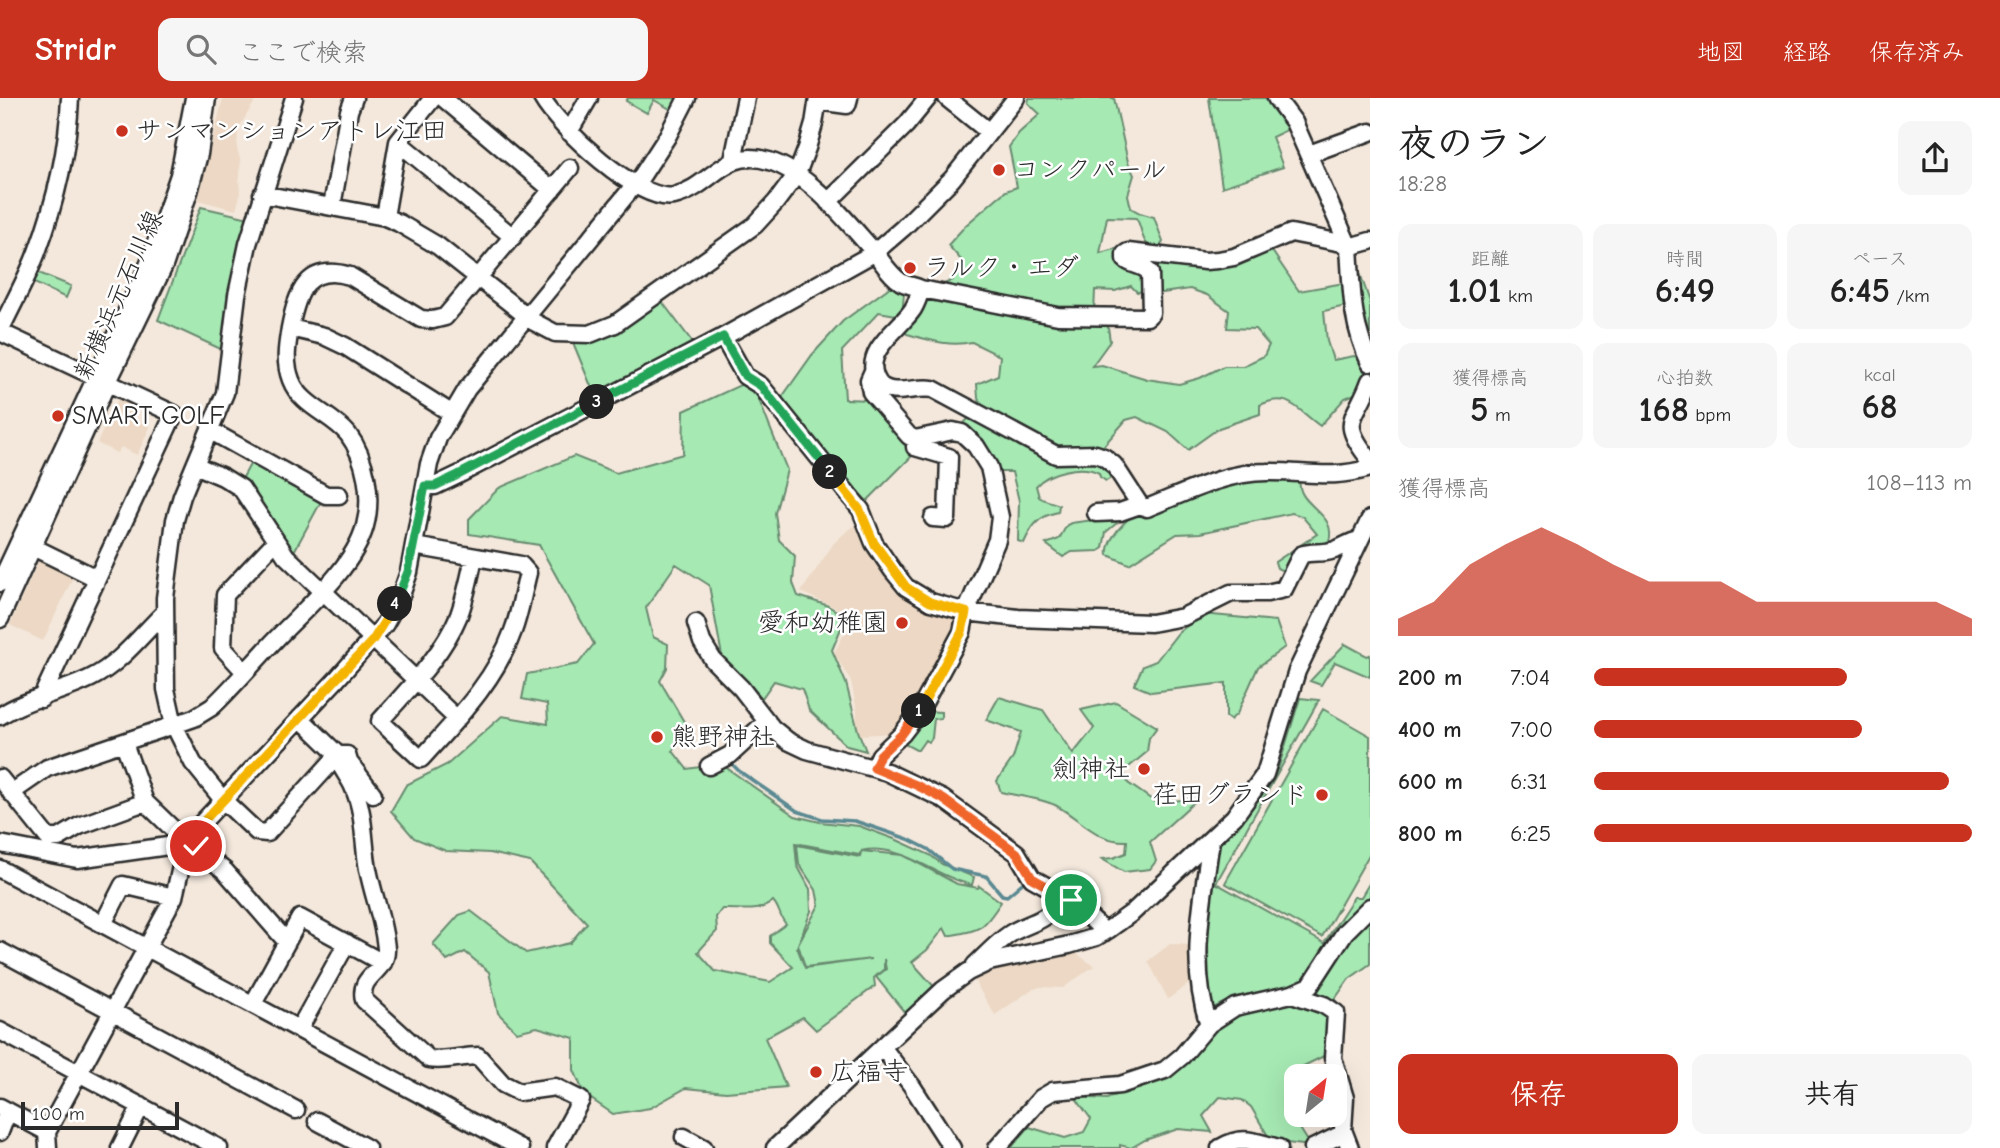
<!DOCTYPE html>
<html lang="ja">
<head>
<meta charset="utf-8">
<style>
	:root { --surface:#fff; --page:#f6f6f6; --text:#222; --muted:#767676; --accent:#c8321e }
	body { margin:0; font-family:"Comic Neue","Klee One",sans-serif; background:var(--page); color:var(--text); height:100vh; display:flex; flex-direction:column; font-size:26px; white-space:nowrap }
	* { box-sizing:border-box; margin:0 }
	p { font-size:23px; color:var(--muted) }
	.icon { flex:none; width:38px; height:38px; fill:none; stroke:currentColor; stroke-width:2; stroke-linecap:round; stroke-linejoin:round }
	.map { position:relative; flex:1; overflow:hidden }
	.drawer { display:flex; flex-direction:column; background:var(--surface); width:630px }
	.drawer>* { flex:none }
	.needle { width:46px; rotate:30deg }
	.buttons { position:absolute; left:1284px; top:966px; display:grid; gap:14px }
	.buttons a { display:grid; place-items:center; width:63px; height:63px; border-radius:14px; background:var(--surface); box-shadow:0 7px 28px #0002; font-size:35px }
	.scale { position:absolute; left:21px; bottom:18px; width:158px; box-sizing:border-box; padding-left:7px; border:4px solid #2b2b2b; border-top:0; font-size:19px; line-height:24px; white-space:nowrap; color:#2b2b2b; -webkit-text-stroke:5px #fff; paint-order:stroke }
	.pin { position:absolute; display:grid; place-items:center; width:60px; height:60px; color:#fff; margin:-30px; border:4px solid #fff; border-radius:50%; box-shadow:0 2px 7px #0007 }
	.km { position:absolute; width:35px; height:35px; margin:-18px; border-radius:50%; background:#222; color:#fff; font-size:19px; line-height:35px; text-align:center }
	.round { display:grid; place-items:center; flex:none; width:74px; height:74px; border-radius:14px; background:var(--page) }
	.overview { display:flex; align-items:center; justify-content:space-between; height:119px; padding:0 28px }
	h1 { font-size:38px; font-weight:700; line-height:52px }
	.stats { display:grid; grid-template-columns:repeat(3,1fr); gap:10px; height:119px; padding:7px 28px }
	.stats div { display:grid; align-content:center; border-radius:14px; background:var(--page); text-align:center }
	.stats b { font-size:35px; font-weight:700 }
	.stats small { font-size:19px; font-weight:400 }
	.stats p { font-size:19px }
	.chart { height:196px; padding:14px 28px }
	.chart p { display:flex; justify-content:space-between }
	.chart svg { width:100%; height:126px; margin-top:7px; fill:var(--accent); opacity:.7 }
	.primary-button { display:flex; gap:14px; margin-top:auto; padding:14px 28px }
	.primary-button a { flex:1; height:80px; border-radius:14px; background:var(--accent); color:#fff; font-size:28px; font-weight:700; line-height:80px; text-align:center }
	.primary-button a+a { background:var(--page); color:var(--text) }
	ul { padding:0 28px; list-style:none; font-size:23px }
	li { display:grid; grid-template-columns:112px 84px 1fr; align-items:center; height:52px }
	li i { height:18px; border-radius:9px; background:var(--accent) }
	header { display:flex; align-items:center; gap:42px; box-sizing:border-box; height:98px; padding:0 35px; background:var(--accent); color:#fff }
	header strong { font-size:33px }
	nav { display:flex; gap:38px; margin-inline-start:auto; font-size:24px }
	.search { width:490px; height:63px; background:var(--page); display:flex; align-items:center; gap:18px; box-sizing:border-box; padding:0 24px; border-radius:14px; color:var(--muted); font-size:26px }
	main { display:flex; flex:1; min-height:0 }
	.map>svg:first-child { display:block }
	.built { fill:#ecd8c4 }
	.green { fill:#a6e9b3; stroke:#688a6f; stroke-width:2; fill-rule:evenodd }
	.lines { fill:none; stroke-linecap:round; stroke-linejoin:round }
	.stream { stroke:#5a8992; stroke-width:3.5 }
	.minor-casing { stroke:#2b2b2b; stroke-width:21 }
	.minor { stroke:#fff; stroke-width:16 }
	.split-1-casing { stroke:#fff; stroke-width:14 }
	.split-2-casing { stroke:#fff; stroke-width:14 }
	.split-3-casing { stroke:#fff; stroke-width:14 }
	.split-4-casing { stroke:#fff; stroke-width:14 }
	.split-5-casing { stroke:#fff; stroke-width:14 }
	.split-1 { stroke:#f0652b; stroke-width:9 }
	.split-2 { stroke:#f5b400; stroke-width:9 }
	.split-3 { stroke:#22a559; stroke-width:9 }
	.split-4 { stroke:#22a559; stroke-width:9 }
	.split-5 { stroke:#f5b400; stroke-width:9 }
	.poi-dot { fill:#c8321e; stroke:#fff; stroke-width:2.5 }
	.labels { text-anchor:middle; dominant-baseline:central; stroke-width:5; stroke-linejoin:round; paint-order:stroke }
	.poi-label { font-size:26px; fill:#2b2b2b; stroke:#fff; text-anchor:start }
	.street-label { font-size:26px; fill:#2b2b2b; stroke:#fff }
</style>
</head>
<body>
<header>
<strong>Stridr</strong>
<div class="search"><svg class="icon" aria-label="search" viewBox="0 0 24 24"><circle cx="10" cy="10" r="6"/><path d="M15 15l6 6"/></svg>ここで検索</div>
<nav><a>地図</a><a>経路</a><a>保存済み</a></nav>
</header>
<main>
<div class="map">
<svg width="1370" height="1050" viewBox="0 0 1370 1050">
	<rect width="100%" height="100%" fill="#f4e8dc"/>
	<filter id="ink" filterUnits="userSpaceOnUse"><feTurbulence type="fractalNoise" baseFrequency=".0143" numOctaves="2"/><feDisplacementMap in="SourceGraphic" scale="14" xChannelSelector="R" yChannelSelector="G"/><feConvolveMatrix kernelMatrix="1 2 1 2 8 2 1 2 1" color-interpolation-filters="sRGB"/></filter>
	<g filter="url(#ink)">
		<path class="built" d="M223 0H257L238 31 237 51 241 64 239 75 240 97 236 112 198 102Z
			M124 298 139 305 133 320 150 329 137 357 121 349 117 355 97 345 118 301Z
			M861 424 865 439 913 504 958 519 960 531 898 635 856 637 857 613 851 583 834 555 845 534 847 515 801 494 834 445 847 433Z
			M47 459 76 473 43 543 10 527 39 462Z
			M1170 846 1195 847 1197 880 1168 901 1148 863Z
			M1076 855 1094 868 1063 890 1040 889 1031 892 995 917 976 886 975 882 999 871Z"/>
		<path class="green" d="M628 0H677L672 12 654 2 647 15 626 3Z
			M1029 0H1114L1128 64 1134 77 1128 97 1131 110 1140 115 1154 119 1163 144 1158 151C1139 148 1144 131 1136 120L1107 119 1100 155 1115 151 1125 154 1143 172 1147 193 1137 194 1131 188 1115 193 1095 192 1094 216 943 192 944 186 953 182 955 174 962 163 948 147 966 127 997 100 1006 93 1017 89 1009 49 1019 35 1040 16 1028 5Z
			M1209 0H1271L1293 29 1272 39 1283 69 1222 89Z
			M201 109 249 120 225 253 158 222Z
			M1270 150 1299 193 1350 184V207L1324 213 1327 243 1333 262 1354 258 1363 263 1365 276 1355 296 1345 300 1320 328C1297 312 1289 293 1260 307V316L1219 330 1188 352 1168 334 1137 319 1126 322 1100 352 1058 347 1018 331 985 314 978 300 977 286 998 277 1000 258 972 244C949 249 929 242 907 236L904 233 925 197 1107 222 1110 243 1092 268 1102 267 1147 281 1179 286 1200 280 1224 268H1243L1264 258 1269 247 1255 231 1227 230 1229 213 1207 197 1190 191 1155 196 1154 186 1129 163 1166 162Z
			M1355 161 1370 204V254L1364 244Z
			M34 173 71 188 66 200 30 183Z
			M894 186 904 195 902 218 879 214 842 253 845 301 871 302 914 356 867 403 819 356 780 302 812 257 843 223Z
			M660 201 693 245 595 298 572 242Z
			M751 282 787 372 775 415 779 442 795 458 793 485 798 498 826 507 842 516V528L832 552 846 585 858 633 866 653 847 648 809 612 802 591 774 583 762 600 722 558 709 487 676 466 646 510 653 539 668 546 667 570 660 583 690 634 673 653 687 671 721 666 795 718 820 724 859 728 897 742 930 757 942 766 974 779 972 787C934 779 902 744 861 753L903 757 957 786 978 790 979 788 1001 804C982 833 982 831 948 838L944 830 927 852 912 864 937 892 909 920 876 879 886 871 884 861V871L874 880 875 888 816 932 803 919 765 940 786 989 726 994 686 990 650 1010 613 1016 584 996 574 972V940L537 929 517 934 498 915 489 874 465 854 447 863 433 846 459 817 471 813 526 855 570 845 587 825 530 764 490 755 446 753 414 740 391 713 406 687 448 666 502 618 548 626 547 606 522 601 527 576 578 566 594 546 539 447 469 436V421L499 390 574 358 616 375 683 356 684 313ZM795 745 859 757 861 754 860 759 797 747 799 766 816 792 819 807 798 846 805 869 871 861 805 870 797 849 811 813 810 791 797 767ZM773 803C780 810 779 819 786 826L770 838V845L793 869 770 884 715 873 698 854 717 833 716 819 722 811C740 810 759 816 773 803Z
			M976 317 1034 352 1102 362 1114 378 1106 383 1100 379 1099 375C1082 366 1049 373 1036 388L1039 399C1046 404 1052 403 1059 407L1058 414C1039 418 1032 427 1024 445L1018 443 1019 403 1012 374H998L958 331 968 321Z
			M254 359 323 400 291 459 240 385Z
			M1265 377 1300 381C1295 408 1338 414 1329 443L1318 448 1285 474 1277 470 1275 464 1317 436 1302 418 1292 415 1200 435 1177 436 1129 466 1108 457C1106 446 1117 432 1125 424 1138 411 1196 391 1216 385 1231 381 1249 380 1265 377Z
			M1115 419 1117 425 1106 434 1103 450 1099 453 1072 454 1063 459 1046 446 1059 441 1067 427 1071 425Z
			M1202 516 1276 523 1285 549 1258 569 1237 616 1230 622 1226 619V585L1151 594 1134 587 1143 568 1156 563 1178 535Z
			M1345 546 1367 558 1370 557V579L1335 564 1321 587 1310 583Z
			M999 599 1043 612 1073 656 1094 630 1081 612 1116 604 1157 629 1149 640 1147 654 1124 673 1128 685 1158 706 1186 701 1194 704 1150 744 1156 763 1150 771 1124 774 1102 761 1113 760 1126 755 1127 743C1096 744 1081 721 1055 707 1040 700 1018 698 1001 694L997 683 1013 660 1021 634 986 622Z
			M1300 600 1319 602 1216 785 1324 845 1354 799H1361L1370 784V798L1343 829 1310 876 1299 886 1236 899 1209 912 1208 844 1211 783 1217 749 1247 716 1269 688 1279 668Z
			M1323 611 1370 638V755L1322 839 1225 785Z
			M923 613 941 614V620L934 621 932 640 929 644 925 642 918 652H916L899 643Z
			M1370 807V866L1349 881 1335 901 1338 906 1331 926 1328 956 1283 978 1287 1010 1311 1048 1271 1043 1251 1009 1242 1002 1220 999 1203 1018 1212 1034 1178 1031 1145 1042 1131 1050 1120 1047V1050H1011L1029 1029 1065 1040 1084 1034 1091 1021 1075 999 1107 1001 1182 967 1208 933 1247 910 1299 904Z"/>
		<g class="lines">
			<path class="stream" d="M728 662 739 673 797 713 822 721 855 723 908 741 928 751 952 771 986 778 1002 797 1007 798 1026 782
				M1132 975 1146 969 1155 968"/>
			<g class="minor-casing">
				<path id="minor" d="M294 0 248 146 237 197 225 295 182 398 175 422 165 500 166 591 174 627 193 665 223 702 257 734 267 735 338 657H347L349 664 373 696
					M443 0 552 92
					M542 0C558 29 639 105 674 98 712 89 723 49 769 63 810 75 848 125 876 156 883 165 891 178 901 184 906 187 915 188 921 191L1058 218 1147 219 1151 215 1150 175C1143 166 1132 168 1125 161V156L1128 154 1205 163 1218 162 1234 159 1291 135 1347 146
					M947 0 989 34
					M1276 0 1294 24 1349 149 1370 143
					M818 3 847 7 849 0
					M569 34 589 0
					M398 44 513 139
					M1309 56 1370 34
					M733 62 746 0
					M262 96 385 119 399 125 438 148 534 224 555 235 590 236 615 226 755 127 776 104 797 76 807 50 814 26 818 0
					M828 104 906 27 928 0
					M332 108 349 13 354 0
					M385 119 398 44 433 0
					M1349 149C1352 194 1351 224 1370 265
					M921 191C919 198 917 204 913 211 900 231 865 251 875 278 877 283 879 288 885 290 898 297 918 288 933 291L1056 357 1096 356 1104 359 1114 367 1140 407
					M290 230 324 238 345 248 451 315
					M0 233C12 207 27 181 37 154 55 106 68 51 70 0
					M0 234 174 316 41 601
					M723 239 745 278 761 288 861 412 874 445 893 473 906 489 931 504 966 514 1018 520 1151 525 1183 519 1231 495H1267L1284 491 1301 457C1311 453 1321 456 1331 453 1341 451 1348 444 1359 442
					M873 273 869 282 871 294 909 338 915 341 953 333 962 335 976 348 989 369 1000 419 997 442 966 514 962 534 919 614 902 636 880 657 874 670
					M1370 283C1356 323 1337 321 1370 362
					M211 333 326 397H339
					M915 341V349L949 359 947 421 933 420
					M195 367 223 379 241 390 286 458 457 621
					M425 388H435L458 377 723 239 874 155 903 130 952 81 1016 0
					M1096 415 1120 414 1140 407 1147 410C1185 395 1225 374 1267 374 1306 373 1330 382 1370 370
					M414 448 521 467 528 475C523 494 520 515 513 533 495 583 456 622 421 661L380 623C409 590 442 558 459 517 466 498 470 478 474 459
					M33 449 96 480
					M0 485 148 168 179 77 194 0
					M0 521 103 294 164 168 189 94 199 56 207 0
					M696 525 702 544 713 562 741 590 772 630 788 643 807 652 887 674 943 701 1017 755 1032 780 1071 802 1105 834
					M245 574 223 550 225 497 275 444
					M0 618C25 601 63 594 91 580 120 566 142 536 165 514
					M300 620 338 657C339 670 350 679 354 691 365 716 363 745 368 771 373 798 384 823 386 851 387 875 358 876 364 902L429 961C446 964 461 958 478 958L503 986 519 994 555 989 581 1002 555 1050
					M124 645 145 704 178 736 225 773 287 844
					M709 668 730 657 767 623
					M0 680 48 740H59L79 728 145 704
					M11 695 47 670 174 627 194 620 212 609C235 587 255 563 277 540 307 509 354 469 365 428 373 399 366 360 348 336 331 316 301 308 291 282 284 264 287 248 290 230 297 194 307 165 350 178L421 221 433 222 445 219 570 70
					M0 746 77 761 182 746 337 581 385 526 401 497 409 474 429 366 438 340 467 291 641 79 667 39 687 0
					M0 771 520 1050
					M103 826 123 787 174 799
					M0 853 296 1012
					M975 867C987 856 999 842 1013 834 1041 819 1043 827 1062 798
					M1292 896 1324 907 1336 915 1333 960 1345 1000 1343 1032 1350 1050
					M253 906 300 820 383 865
					M1209 926 1235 909 1292 896 1310 888 1345 834 1370 809
					M299 931 347 845
					M0 933 219 1050
					M883 950 912 988 952 1050
					M0 1009 47 1034
					M317 1023 367 1050
					M0 1034 8 1013
					M684 1039 704 1050
					M48 1050 47 1034 174 799 183 760
					M120 1050 141 1008
					M775 1050 943 892 968 874 989 864 1069 847 1096 839 1108 832 1133 814 1234 719 1265 676 1297 573 1370 421
					M997 1050 1041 1000 1053 993 1120 987 1165 972 1182 958 1209 926C1188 868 1203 801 1211 742
					M1220 1050C1243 1036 1255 1044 1279 1050
					M1313 1050 1344 1035"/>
			</g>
			<use href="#minor" class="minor"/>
		</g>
	</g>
	<g class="lines" filter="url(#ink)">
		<g class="split-1-casing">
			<path id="split-1" d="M919 613 902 636 880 657 874 670 916 687 943 701 1017 755 1032 780 1071 802"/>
		</g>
		<g class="split-2-casing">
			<path id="split-2" d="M830 374 860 412 874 445 906 489 930 504 966 514 962 534 919 613"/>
		</g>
		<g class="split-3-casing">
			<path id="split-3" d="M597 304 723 239 745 278 761 288 830 374"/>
		</g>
		<g class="split-4-casing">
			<path id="split-4" d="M395 506 408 474 425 388H435L458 377 597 304"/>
		</g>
		<g class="split-5-casing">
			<path id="split-5" d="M196 748 186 742 373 542 395 506"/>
		</g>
		<use href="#split-1" class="split-1"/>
		<use href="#split-2" class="split-2"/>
		<use href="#split-3" class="split-3"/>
		<use href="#split-4" class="split-4"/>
		<use href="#split-5" class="split-5"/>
	</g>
	<g class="poi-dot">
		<circle cx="122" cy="33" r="7"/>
		<circle cx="999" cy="72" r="7"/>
		<circle cx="910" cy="170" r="7"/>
		<circle cx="58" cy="318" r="7"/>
		<circle cx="902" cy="525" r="7"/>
		<circle cx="657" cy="639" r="7"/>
		<circle cx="1144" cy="671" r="7"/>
		<circle cx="1322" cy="697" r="7"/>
		<circle cx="816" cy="974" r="7"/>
	</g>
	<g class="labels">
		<g class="poi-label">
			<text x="136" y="33">サンマンションアトレ江田</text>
			<text x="1013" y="72">コンクパール</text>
			<text x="924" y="170">ラルク・エダ</text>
			<text x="72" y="318">SMART GOLF</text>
			<text x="888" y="525" text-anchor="end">愛和幼稚園</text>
			<text x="671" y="639">熊野神社</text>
			<text x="1130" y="671" text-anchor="end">劍神社</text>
			<text x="1308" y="697" text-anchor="end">荏田グランド</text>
			<text x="830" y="974">広福寺</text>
		</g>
		<g class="street-label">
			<text transform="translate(119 197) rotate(-66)">新横浜元石川線</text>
		</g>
	</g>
</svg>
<div class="buttons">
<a><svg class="needle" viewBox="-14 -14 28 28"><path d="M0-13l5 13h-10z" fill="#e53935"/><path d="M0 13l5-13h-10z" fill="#767676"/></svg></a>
</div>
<div class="scale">100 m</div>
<div class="pin" style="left:1071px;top:802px;background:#1e9e55"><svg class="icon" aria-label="arrive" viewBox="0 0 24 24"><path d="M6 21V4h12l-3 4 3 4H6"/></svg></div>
<div class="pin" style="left:196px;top:748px;background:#d93025"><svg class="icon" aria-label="check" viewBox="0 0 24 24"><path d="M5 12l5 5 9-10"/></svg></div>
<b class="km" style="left:919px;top:613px">1</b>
<b class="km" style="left:830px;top:374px">2</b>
<b class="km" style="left:597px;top:304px">3</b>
<b class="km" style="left:395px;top:506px">4</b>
</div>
<section class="drawer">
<div class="overview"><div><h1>夜のラン</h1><p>18:28</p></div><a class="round"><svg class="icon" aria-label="share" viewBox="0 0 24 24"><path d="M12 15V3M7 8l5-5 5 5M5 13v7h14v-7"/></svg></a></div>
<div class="stats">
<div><p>距離</p><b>1.01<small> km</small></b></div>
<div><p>時間</p><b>6:49</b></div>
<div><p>ペース</p><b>6:45<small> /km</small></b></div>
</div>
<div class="stats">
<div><p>獲得標高</p><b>5<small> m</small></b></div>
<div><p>心拍数</p><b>168<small> bpm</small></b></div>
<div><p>kcal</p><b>68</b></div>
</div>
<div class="chart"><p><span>獲得標高</span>108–113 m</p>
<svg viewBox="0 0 160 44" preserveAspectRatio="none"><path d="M0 44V38L10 32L20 19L30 12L40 6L50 12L60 19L70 25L80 25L90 25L100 32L110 32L120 32L130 32L140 32L150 32L160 38V44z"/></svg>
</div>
<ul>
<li><b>200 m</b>7:04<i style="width:67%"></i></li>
<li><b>400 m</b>7:00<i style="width:71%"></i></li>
<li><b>600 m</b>6:31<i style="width:94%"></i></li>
<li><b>800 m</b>6:25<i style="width:100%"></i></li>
</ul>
<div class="primary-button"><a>保存</a><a>共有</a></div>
</section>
</main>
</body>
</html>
